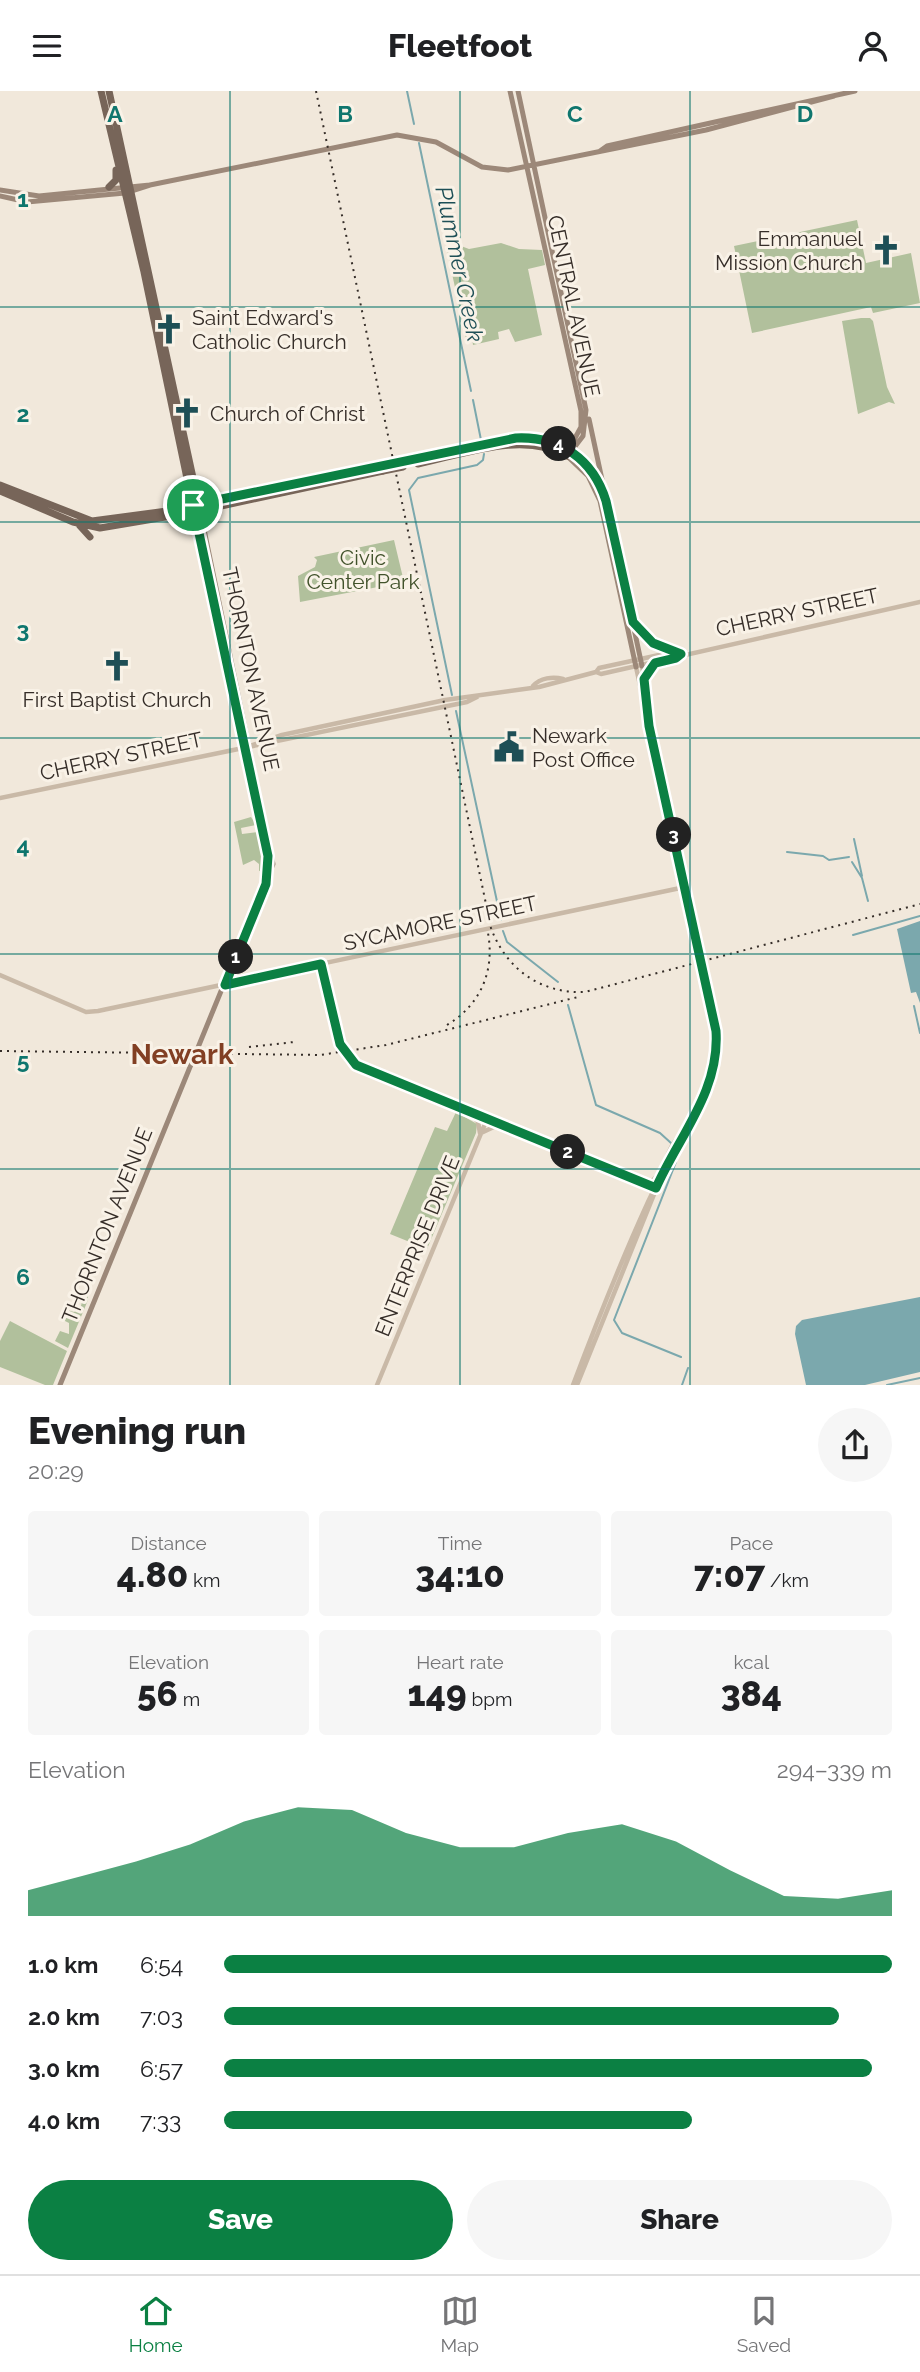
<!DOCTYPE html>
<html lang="en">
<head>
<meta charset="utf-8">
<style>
	:root { --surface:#fff; --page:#f6f6f6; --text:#202124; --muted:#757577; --line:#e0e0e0; --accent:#0b8043 }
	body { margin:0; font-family:Raleway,sans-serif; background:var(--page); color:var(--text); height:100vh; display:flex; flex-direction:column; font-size:26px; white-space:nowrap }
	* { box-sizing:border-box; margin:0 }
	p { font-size:23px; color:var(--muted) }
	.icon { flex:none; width:38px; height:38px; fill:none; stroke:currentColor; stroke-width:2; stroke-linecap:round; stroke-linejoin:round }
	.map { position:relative; height:1294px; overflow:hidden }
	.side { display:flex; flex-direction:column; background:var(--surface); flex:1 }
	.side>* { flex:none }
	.pin { position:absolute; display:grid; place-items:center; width:60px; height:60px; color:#fff; margin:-30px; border:4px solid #fff; border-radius:50%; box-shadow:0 2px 7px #0007 }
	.km { position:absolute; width:35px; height:35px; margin:-18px; border-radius:50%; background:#222; color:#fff; font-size:19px; line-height:35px; text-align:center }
	.round { display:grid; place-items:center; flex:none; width:74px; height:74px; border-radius:37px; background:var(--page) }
	.headline { display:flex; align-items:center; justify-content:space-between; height:119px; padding:0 28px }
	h1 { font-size:38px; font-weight:800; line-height:52px }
	.figures { display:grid; grid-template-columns:repeat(3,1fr); gap:10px; height:119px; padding:7px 28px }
	.figures div { display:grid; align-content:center; border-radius:7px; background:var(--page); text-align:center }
	.figures b { font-size:35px; font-weight:800 }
	.figures small { font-size:19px; font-weight:400 }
	.figures p { font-size:19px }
	.chart { height:196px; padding:14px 28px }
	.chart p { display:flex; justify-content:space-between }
	.chart svg { width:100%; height:126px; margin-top:7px; fill:var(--accent); opacity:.7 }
	.primary-button { display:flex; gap:14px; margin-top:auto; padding:14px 28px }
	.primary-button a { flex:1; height:80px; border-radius:42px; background:var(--accent); color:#fff; font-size:28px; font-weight:800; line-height:80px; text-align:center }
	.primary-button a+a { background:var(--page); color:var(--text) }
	ul { padding:0 28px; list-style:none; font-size:23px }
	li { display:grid; grid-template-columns:112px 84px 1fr; align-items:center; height:52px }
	li i { height:18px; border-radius:9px; background:var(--accent) }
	header { display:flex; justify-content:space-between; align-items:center; height:91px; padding:0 28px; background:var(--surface); font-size:32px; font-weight:800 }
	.dock { display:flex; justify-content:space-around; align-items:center; height:98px; border-top:2px solid var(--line); background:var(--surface); font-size:19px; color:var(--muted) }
	.dock a { display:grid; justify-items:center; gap:4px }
	.dock .current { color:var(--accent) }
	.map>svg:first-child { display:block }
	.green { fill:#b1c09c }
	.water { fill:#7ba8ad }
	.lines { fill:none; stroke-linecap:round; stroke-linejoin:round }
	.stream { stroke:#7ba8ad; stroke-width:2 }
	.tertiary { stroke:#c9b9a7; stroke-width:4.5 }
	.secondary { stroke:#9c8879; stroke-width:5 }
	.primary { stroke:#776559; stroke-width:7 }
	.rail { stroke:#352d28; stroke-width:2; stroke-dasharray:2 5; stroke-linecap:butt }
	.primary-bridge { stroke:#776559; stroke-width:7 }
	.route-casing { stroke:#fff; stroke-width:14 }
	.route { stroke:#0b8043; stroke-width:9 }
	.grid { fill:none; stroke:#0f766e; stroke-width:2; stroke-opacity:0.55 }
	.labels { text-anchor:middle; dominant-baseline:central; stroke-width:6; stroke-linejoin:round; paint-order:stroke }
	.poi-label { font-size:21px; fill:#352d28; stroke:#f9f2e7; text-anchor:start }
	.street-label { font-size:21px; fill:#352d28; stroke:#f9f2e7 }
	.park-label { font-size:21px; fill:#42532c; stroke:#f9f2e7 }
	.water-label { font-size:23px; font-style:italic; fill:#1e4f56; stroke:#f9f2e7 }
	.district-label { font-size:28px; font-weight:bold; fill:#823f23; stroke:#f9f2e7 }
	.grid-label { font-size:23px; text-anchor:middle; font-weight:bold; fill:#0f766e; stroke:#f9f2e7; stroke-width:6; stroke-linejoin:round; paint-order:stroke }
</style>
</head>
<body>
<header><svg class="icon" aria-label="menu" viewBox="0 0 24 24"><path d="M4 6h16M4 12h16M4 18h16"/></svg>Fleetfoot<svg class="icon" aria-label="person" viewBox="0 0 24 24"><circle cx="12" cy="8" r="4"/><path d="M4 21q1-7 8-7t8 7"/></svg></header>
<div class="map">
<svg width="920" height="1294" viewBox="0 0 920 1294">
	<rect width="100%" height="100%" fill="#f1e8db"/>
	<path class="green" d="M857 129 866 172 911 162 920 212 873 222 871 216 752 242 734 155Z
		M501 152 519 158 542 159 545 174 528 178 542 244 515 251 509 238 498 241 499 248 473 254 472 247 466 248 447 159 461 155 469 158Z
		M861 227H870L873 230 887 296 895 313 889 311 858 323 842 230Z
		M394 449 404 491 300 511 298 485 315 476 317 469 314 466Z
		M251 726 256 734 241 737 242 743 257 741 264 779 259 780V773L254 769 243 774 234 731Z
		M456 1021 477 1033 476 1042 427 1158 390 1143 435 1036 447 1040Z
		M84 1201 88 1203V1209L68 1257 55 1250 60 1240 69 1243V1232L63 1229 67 1219 74 1221 81 1215Z
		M10 1230 67 1260 53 1294H45L0 1276V1250Z"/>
	<path class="water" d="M920 830V912L916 901 911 902 897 838Z
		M920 1206V1281L865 1294H806L795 1243 796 1235 802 1229Z"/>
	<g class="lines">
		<path class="stream" d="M407 0 414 33
			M419 52 471 300
			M473 309 481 349
			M452 604 409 399 418 387 477 374 483 369 484 363
			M456 620 501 829
			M854 748 862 785
			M787 761 823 765 829 769 849 766
			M852 771 862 787 868 810
			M503 840 507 851 558 891
			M853 844 920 825
			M568 914 596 1014 660 1042 671 1052
			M914 915 920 942
			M676 1071 614 1229 622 1242 681 1266
			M682 1294 688 1277
			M887 1294 920 1287"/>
		<path class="tertiary" d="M642 575 650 620 648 629
			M596 581 599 577 673 561
			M533 595C540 587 553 585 563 588
			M250 655 282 644 445 609 539 596 596 581 601 583 920 511
			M0 707 467 611 477 606
			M321 873 340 953 352 971
			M0 884 86 921 98 920 685 796
			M334 933 337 954 348 971 656 1097
			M471 1023 478 1031 480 1042
			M481 1042 498 1034
			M647 1093C667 1084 665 1052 685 1041
			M377 1294 487 1028
			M573 1294C596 1233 621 1170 648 1111 673 1055 721 1004 716 940L636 576
			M577 1294 655 1101"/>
		<path class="secondary" d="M510 0 581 320V336L568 360
			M518 0 586 319 583 345 570 362
			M600 60 607 55 855 0
			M0 99 39 105 150 94 397 44 436 51 482 76 508 79 706 39 834 5
			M0 105 27 111 125 102 150 94
			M589 328 642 575
			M573 360 586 372 602 395
			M567 365 588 385 600 410 636 576
			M194 421 267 759 266 793
			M635 534 653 553 675 561
			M60 1294 273 773 200 419"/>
		<path class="primary" d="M101 0 144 181 194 421
			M109 0 200 419
			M109 96 116 89V79
			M402 372C449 361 530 330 573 360
			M418 373C465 363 523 340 567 365
			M0 394 92 430 167 420 359 380
			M0 400 73 431 100 437 189 422 383 380
			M80 435 90 446"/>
		<path class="rail" d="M316 0 491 837C506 878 541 903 585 901L920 813
			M447 934C480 914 495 881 488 842
			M249 956 294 951
			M0 960 320 964 386 954 578 906"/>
		<path class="primary-bridge" d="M383 380 403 376"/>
	</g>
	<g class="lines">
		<g class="route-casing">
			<path id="route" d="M516 347C560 345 593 368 606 410L633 531 653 552 681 563 676 567 655 572 644 588 649 635 716 940C720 1000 679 1045 656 1097L356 974 340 953 321 873 225 894 266 793 268 765 193 414Z"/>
		</g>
		<use href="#route" class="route"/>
	</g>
	<path class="grid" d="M230 0V1294M460 0V1294M690 0V1294M0 216H920M0 431H920M0 647H920M0 863H920M0 1078H920"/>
	<defs>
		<g id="church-bare" transform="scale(2.415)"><path d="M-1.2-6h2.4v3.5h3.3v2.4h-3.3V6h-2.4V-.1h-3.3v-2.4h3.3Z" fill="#1e4f56" stroke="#f9f2e7" stroke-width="2.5" paint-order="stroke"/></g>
		<g id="civic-bare" transform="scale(2.415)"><path d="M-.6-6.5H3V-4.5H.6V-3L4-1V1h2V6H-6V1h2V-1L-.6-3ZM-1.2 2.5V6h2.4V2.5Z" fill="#1e4f56" stroke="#f9f2e7" stroke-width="2.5" paint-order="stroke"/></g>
	</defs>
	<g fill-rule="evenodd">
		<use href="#church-bare" x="886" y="159"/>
		<use href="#church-bare" x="169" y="238"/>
		<use href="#church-bare" x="187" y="322"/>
		<use href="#church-bare" x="117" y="575"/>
		<use href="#civic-bare" x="509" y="656"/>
	</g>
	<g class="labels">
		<g class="poi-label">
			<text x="863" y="147" text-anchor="end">Emmanuel<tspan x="863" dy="24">Mission Church</tspan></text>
			<text x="192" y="226">Saint Edward's<tspan x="192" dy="24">Catholic Church</tspan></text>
			<text x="210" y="322">Church of Christ</text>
			<text x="117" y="608" text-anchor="middle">First Baptist Church</text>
			<text x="532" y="644">Newark<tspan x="532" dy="24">Post Office</tspan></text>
		</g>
		<g class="street-label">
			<text transform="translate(574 215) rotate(78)">CENTRAL AVENUE</text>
			<text transform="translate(797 521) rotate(-12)">CHERRY STREET</text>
			<text transform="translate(251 578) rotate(78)">THORNTON AVENUE</text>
			<text transform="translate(121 665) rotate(-12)">CHERRY STREET</text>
			<text transform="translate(440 832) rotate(-12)">SYCAMORE STREET</text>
			<text transform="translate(107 1134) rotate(-68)">THORNTON AVENUE</text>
			<text transform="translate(417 1155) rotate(-68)">ENTERPRISE DRIVE</text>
		</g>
		<g class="park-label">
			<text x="363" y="466">Civic<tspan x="363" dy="24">Center Park</tspan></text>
		</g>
		<g class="water-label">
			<text transform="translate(460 173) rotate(78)">Plummer Creek</text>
		</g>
		<g class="district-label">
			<text x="182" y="963">Newark</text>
		</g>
	</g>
	<g class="grid-label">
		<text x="115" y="31">A</text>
		<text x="345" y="31">B</text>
		<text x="575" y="31">C</text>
		<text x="805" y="31">D</text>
		<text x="23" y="116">1</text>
		<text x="23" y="331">2</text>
		<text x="23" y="547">3</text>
		<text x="23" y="763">4</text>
		<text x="23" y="978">5</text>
		<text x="23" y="1194">6</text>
	</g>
</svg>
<div class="pin" style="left:193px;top:414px;background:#1e9e55"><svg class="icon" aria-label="arrive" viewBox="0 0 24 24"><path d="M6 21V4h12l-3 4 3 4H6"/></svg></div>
<b class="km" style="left:236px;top:866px">1</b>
<b class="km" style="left:568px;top:1061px">2</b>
<b class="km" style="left:674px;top:744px">3</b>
<b class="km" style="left:559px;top:353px">4</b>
</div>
<section class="side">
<div class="headline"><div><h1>Evening run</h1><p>20:29</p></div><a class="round"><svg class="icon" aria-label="share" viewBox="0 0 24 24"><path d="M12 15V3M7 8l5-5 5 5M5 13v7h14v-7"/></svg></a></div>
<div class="figures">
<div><p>Distance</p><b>4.80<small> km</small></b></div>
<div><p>Time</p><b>34:10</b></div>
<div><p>Pace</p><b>7:07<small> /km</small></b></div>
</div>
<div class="figures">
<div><p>Elevation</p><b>56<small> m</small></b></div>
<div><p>Heart rate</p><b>149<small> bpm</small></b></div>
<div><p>kcal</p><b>384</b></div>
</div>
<div class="chart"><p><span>Elevation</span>294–339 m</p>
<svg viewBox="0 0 160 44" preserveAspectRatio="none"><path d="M0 44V35L10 30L20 25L30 19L40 11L50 6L60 7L70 15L80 20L90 20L100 15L110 12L120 18L130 28L140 37L150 38L160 35V44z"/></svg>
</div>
<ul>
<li><b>1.0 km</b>6:54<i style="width:100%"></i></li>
<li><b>2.0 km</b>7:03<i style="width:92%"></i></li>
<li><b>3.0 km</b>6:57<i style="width:97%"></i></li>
<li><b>4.0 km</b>7:33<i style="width:70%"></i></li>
</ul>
<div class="primary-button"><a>Save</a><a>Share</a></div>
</section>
<nav class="dock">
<a class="current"><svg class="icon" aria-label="home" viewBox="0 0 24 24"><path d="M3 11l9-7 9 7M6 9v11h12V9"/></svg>Home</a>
<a><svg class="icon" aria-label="map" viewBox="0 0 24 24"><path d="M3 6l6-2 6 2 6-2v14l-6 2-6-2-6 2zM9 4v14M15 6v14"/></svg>Map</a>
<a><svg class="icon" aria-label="saved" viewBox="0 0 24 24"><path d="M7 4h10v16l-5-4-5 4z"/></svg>Saved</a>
</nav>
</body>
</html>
